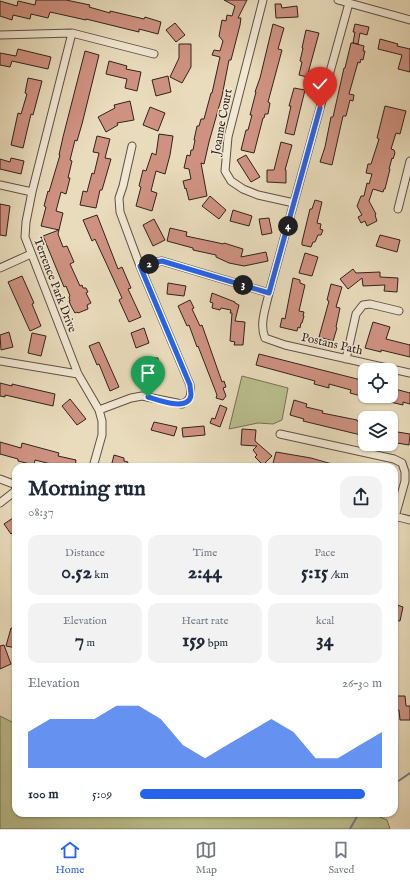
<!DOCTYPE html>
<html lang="en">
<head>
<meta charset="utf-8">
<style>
	:root { --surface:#fff; --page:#f2f2f3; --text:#1f2937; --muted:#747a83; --line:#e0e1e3; --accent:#2563eb }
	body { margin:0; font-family:"IM FELL English",serif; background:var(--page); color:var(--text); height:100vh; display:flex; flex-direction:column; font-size:15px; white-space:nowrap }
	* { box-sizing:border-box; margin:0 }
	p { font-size:13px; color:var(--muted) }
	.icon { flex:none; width:22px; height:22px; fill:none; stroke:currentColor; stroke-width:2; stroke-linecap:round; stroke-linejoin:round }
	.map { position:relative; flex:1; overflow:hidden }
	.details { position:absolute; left:12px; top:463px; width:386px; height:354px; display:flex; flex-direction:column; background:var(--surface); border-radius:12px; box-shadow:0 1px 3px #0004 }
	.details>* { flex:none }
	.buttons { position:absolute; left:358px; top:363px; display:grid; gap:8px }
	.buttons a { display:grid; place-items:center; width:40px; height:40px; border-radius:8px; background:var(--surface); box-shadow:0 1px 3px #0004; font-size:20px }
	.pin { position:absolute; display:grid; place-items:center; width:34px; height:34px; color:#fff; margin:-41px -17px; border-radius:50% 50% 50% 0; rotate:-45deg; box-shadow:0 0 4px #0007 }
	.pin .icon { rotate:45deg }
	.km { position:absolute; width:20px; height:20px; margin:-10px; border-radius:50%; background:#222; color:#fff; font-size:11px; line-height:20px; text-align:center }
	.round { display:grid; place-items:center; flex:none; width:42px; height:42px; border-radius:12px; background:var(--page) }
	.overview { display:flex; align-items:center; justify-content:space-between; height:68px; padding:0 16px }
	h1 { font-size:22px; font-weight:700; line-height:30px }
	.metrics { display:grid; grid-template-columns:repeat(3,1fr); gap:6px; height:68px; padding:4px 16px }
	.metrics div { display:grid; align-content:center; border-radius:10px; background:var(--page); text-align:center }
	.metrics b { font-size:20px; font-weight:700 }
	.metrics small { font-size:11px; font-weight:400 }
	.metrics p { font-size:11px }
	.chart { height:112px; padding:8px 16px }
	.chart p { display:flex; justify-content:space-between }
	.chart svg { width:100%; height:72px; margin-top:4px; fill:var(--accent); opacity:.7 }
	ul { padding:0 16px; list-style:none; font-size:13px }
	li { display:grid; grid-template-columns:64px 48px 1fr; align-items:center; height:30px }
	li i { height:10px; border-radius:5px; background:var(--accent) }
	.tab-bar { display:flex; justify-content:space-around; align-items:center; height:56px; border-top:1px solid var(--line); background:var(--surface); font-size:11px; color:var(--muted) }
	.tab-bar a { display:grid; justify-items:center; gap:2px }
	.tab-bar .on { color:var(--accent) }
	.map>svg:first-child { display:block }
	.green { fill:#babf8e; stroke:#757156 }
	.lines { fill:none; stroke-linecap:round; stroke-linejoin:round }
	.stream { stroke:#717d7c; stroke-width:2 }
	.building { fill:#cf9281; stroke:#30231e }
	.minor-casing { stroke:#5e5146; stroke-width:9 }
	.minor { stroke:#f1e8d3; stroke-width:7 }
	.route-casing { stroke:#fff; stroke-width:8 }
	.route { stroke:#2563eb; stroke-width:5 }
	.labels { text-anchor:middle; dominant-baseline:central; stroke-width:3; stroke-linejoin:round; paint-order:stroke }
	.street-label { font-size:12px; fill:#30231e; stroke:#f1e8d3 }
</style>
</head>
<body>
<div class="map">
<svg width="410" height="829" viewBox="0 0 410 829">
	<rect width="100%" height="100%" fill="#e9dcbc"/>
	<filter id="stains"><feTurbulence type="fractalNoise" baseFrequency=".005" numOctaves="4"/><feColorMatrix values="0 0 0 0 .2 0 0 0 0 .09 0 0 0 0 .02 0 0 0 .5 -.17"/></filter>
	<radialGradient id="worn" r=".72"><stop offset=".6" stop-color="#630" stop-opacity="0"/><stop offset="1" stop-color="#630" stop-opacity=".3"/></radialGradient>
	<path class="green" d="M242 376 288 388 282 420 273 424 258 423 229 429Z
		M0 716 16 724V813H371L387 820 390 829H0Z"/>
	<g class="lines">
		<path class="stream" d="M394 784 410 773
			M350 829 359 813"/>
	</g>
	<path class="building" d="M36 0H66L90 5 89 7 110 13V11L144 19 145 17 161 22 158 34 139 29V32L86 19V20L50 12 48 18 31 14 30 19 13 15 12 20 0 16V1L17 6 18 1 35 5Z
		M224 0H247L238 18H241L240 25 231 60H229L222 96 209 142 204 164 201 163 207 196 189 200 186 188 185 189 183 181 191 179 189 169 184 168 187 155 190 156 191 150H193L195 140H194L197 126H199L201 119H204L211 93H212L220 57 212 55 214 50 220 51 223 41 219 36 222 20 226 21 227 15 232 16 235 6Z
		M275 4H281L282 8 297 6 298 17 276 18Z
		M175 23 185 35 176 42 166 30Z
		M273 24 284 28 278 49 282 50 268 102 270 103 268 114H265L264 118H263L254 153 241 150 246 130H248L252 115H250L256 92H255L260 78Z
		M355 24 369 27 367 35 360 33 358 44 353 43 364 46 363 51H365L363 60 361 59 360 63 358 62 349 94 354 95 353 101 350 100 346 116H343L332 165 320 162 325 147 331 117H333L344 68H345L351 43H353L355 32H353Z
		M306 30 319 33 307 77 299 75 302 62 300 61 303 48H302Z
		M380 39 398 44 397 46 410 49V72L398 69 402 55 378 49Z
		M179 44H191V67L182 83 170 77 179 58Z
		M18 49 51 57 48 69 12 61 10 67 0 65V53L16 56Z
		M85 51 99 55 82 124 77 141 75 140 70 160 72 161 68 178H70L66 194 61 192 56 211 63 213 58 234 63 247 67 246 74 262 70 264 80 286 82 285 83 288H86L88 292 86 293 91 303 87 305 88 309 78 313 77 312 75 313 71 306 69 301H70L69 297 70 296 66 286 64 287 43 236 59 230 41 226 46 207 44 206 48 191 49 192 60 155H59L63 137Z
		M109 61 127 66 126 69 141 72 137 91 125 88 127 79 106 74Z
		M168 76 171 92 156 96 152 80Z
		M28 78 42 81 33 115 31 114 23 148 11 145 18 113 21 114 27 94 25 93Z
		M294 88 305 90 294 135 285 133 291 106H289Z
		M130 101 134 120 117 123 118 125 106 132 98 117 115 108 114 105Z
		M385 106 406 111 400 134 396 133 391 149 394 150 395 153 393 159 392 158 389 169H390L385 189H384L383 192 373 189 369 201 376 214 375 215 377 221 367 226 365 221 361 223 358 217 362 215 357 206 361 196H364L367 183 369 184 372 174 366 173 368 164H371L372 161 379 139 377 138Z
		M150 107 165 113 158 131 143 125Z
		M159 134 173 136 170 155 165 174 156 171 151 191 157 193 152 211 136 206 141 187 139 186 143 170 146 171 152 153 156 155Z
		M97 136 110 139 105 158 111 159 102 190H100L96 208 80 205 83 191 87 192 92 173 94 174 99 153 93 152Z
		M281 142 292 145 285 170H286V183L267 182V170H274Z
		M246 155 260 177 251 182 237 160Z
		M11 158 24 161 21 174 0 169V159L10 162Z
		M210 196 226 210 219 219 202 206Z
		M315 200 322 202 317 223 321 224 320 229 323 230 321 235H318L315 242H313L311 247 302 245V242L310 209H312Z
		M0 204 10 206 6 236 0 235Z
		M233 210 252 216 249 226 230 221Z
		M97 215 118 269 122 267 131 288 128 289 141 317 129 322 119 300 122 298 107 265 95 239 92 241 83 220Z
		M269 218 272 233 262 235 259 219Z
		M154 219 165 240 153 246 143 225Z
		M170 228 187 232 186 236 219 243 223 244 224 243 243 249 241 257 266 252 268 261 244 266 229 263 216 257V255L193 250V248L167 241Z
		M380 235 400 240 397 252 376 246Z
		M305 253 318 257 312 276 299 273Z
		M353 269 356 273 380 272V277L398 278 397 292 384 291 385 285 363 286 362 278 348 289 340 279Z
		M22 276 34 303 32 304 41 326 30 331 8 282Z
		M293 278 300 280V283L305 285 299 311 304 312 303 316H304L302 323H301L300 328 298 327 297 331 280 327 282 318 285 319Z
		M168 283 186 286 184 296 167 294Z
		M331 284 342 287 336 307 340 308 336 327 337 328 333 341 319 337 329 301 327 300Z
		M212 293 235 302V303L239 305 235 321 245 322 243 345H234L235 342 230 341 232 313H230L231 310 221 308 220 310 212 308 213 303 210 302Z
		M190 300 194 308 192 309 200 326 202 325 222 382 224 381 226 387 223 388 226 396 223 400 216 398 217 395 198 346 197 347 189 325 187 326 178 306Z
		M373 322 390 327 386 339 410 345V357L381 350V352L365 348Z
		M144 328 149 343 136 348 131 333Z
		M9 332 13 347 1 350 0 335Z
		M32 333 46 336 41 356 28 353Z
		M99 342 119 387 110 391 99 364 97 365 89 346Z
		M259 354 365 381V397L350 393 351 390 329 384V388L314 384 315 381 256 365Z
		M148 358H158V378H147Z
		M0 383 12 386V384L55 394 53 406 5 395V397L0 396Z
		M391 388 410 393V404L403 402V405L386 401 387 396H391Z
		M70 399 86 419 77 425 62 406Z
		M294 400 307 404 306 407 323 411 322 413 357 420V421L365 423V436L303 421 304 419 290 415Z
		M220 405 227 408 220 427 210 423 212 418 215 419Z
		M154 422 177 427 174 436 151 430Z
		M204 426 205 435 183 437 182 428Z
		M242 429 256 430 255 441 272 456 263 465 255 457 257 455 253 450 257 446 241 445Z
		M391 431 410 434 409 445 391 442Z
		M0 442 21 448 22 443 59 453 58 456 76 460 75 467H63L35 460 34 465 18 461V459L0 454Z
		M276 452 311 458 339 466 338 467H272Z
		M114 455 124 458V461L128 462 126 467H111Z
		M16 516V530L11 534 4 524Z
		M394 604 403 607 400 621 394 620Z
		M11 628 16 629V648L6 646Z
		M4 645 11 664 0 669V646Z
		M395 696H405L406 706H410V720H400L399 710H396Z"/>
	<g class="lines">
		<g class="minor-casing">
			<path id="minor" d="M263 0 228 137 225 171 231 181 243 189 258 195 294 203
				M338 0 410 20
				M349 3 269 293C266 307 259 324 265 338L285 345 410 373
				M72 33 32 192 26 222 25 237 78 374 99 410 102 421V435L93 467
				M0 35 72 33 154 54
				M0 185 32 192
				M398 209 410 161
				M140 266 162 261 269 293
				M0 268 31 254
				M346 359 356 314 363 305 370 304 399 311
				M0 361 78 374
				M99 410 131 398 142 396 182 404C192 400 191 394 190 385L140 266 120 212 119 198 123 186 132 146
				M280 434 394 459 402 463 405 472V481L395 517
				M0 479 16 485
				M0 503 14 492 16 489
				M394 516 410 520"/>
		</g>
		<use href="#minor" class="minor"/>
	</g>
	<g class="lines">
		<g class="route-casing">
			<path id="route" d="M148 397C158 400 189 412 191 395 191 392 190 388 190 385L140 266 162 261 269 293 320 108"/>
		</g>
		<use href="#route" class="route"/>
	</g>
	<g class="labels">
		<g class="street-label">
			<text transform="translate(222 122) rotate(-79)">Joanne Court</text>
			<text transform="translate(55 285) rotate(69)">Terrence Park Drive</text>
			<text transform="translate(332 344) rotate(13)">Postans Path</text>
		</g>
	</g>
	<rect width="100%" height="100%" filter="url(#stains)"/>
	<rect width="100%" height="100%" fill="url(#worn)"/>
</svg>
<div class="buttons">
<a><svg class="icon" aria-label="locate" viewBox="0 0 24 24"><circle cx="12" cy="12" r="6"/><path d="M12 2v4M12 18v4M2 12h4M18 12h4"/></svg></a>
<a><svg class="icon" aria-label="layers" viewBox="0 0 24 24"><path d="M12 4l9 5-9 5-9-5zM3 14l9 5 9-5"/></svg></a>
</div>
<div class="pin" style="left:148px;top:397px;background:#1e9e55"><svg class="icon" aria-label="arrive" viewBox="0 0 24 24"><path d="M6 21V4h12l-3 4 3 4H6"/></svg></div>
<div class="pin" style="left:320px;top:108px;background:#d93025"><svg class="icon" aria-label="check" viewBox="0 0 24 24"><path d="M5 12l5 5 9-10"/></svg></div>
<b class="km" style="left:149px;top:264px">2</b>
<b class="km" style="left:243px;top:285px">3</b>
<b class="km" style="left:288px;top:226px">4</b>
<section class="details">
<div class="overview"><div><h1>Morning run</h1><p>08:37</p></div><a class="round"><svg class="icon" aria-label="share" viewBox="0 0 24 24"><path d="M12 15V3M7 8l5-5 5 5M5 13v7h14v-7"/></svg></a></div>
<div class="metrics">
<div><p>Distance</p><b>0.52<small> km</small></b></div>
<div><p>Time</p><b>2:44</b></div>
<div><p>Pace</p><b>5:15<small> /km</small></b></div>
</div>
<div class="metrics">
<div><p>Elevation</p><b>7<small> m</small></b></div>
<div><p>Heart rate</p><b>159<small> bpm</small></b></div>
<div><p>kcal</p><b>34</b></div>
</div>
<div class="chart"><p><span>Elevation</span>26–30 m</p>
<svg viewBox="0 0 160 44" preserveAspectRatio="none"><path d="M0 44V22L10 14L20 14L30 14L40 6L50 6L60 14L70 30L80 38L90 30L100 22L110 14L120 22L130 38L140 38L150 30L160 22V44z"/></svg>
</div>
<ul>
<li><b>100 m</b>5:09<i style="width:93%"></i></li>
</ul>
</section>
</div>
<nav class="tab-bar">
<a class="on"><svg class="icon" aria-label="home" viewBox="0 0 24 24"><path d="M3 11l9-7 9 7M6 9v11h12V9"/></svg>Home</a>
<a><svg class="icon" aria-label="map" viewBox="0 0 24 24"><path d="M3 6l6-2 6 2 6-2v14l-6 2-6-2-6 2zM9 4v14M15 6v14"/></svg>Map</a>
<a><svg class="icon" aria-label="saved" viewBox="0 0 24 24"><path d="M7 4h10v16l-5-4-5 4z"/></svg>Saved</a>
</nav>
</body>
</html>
